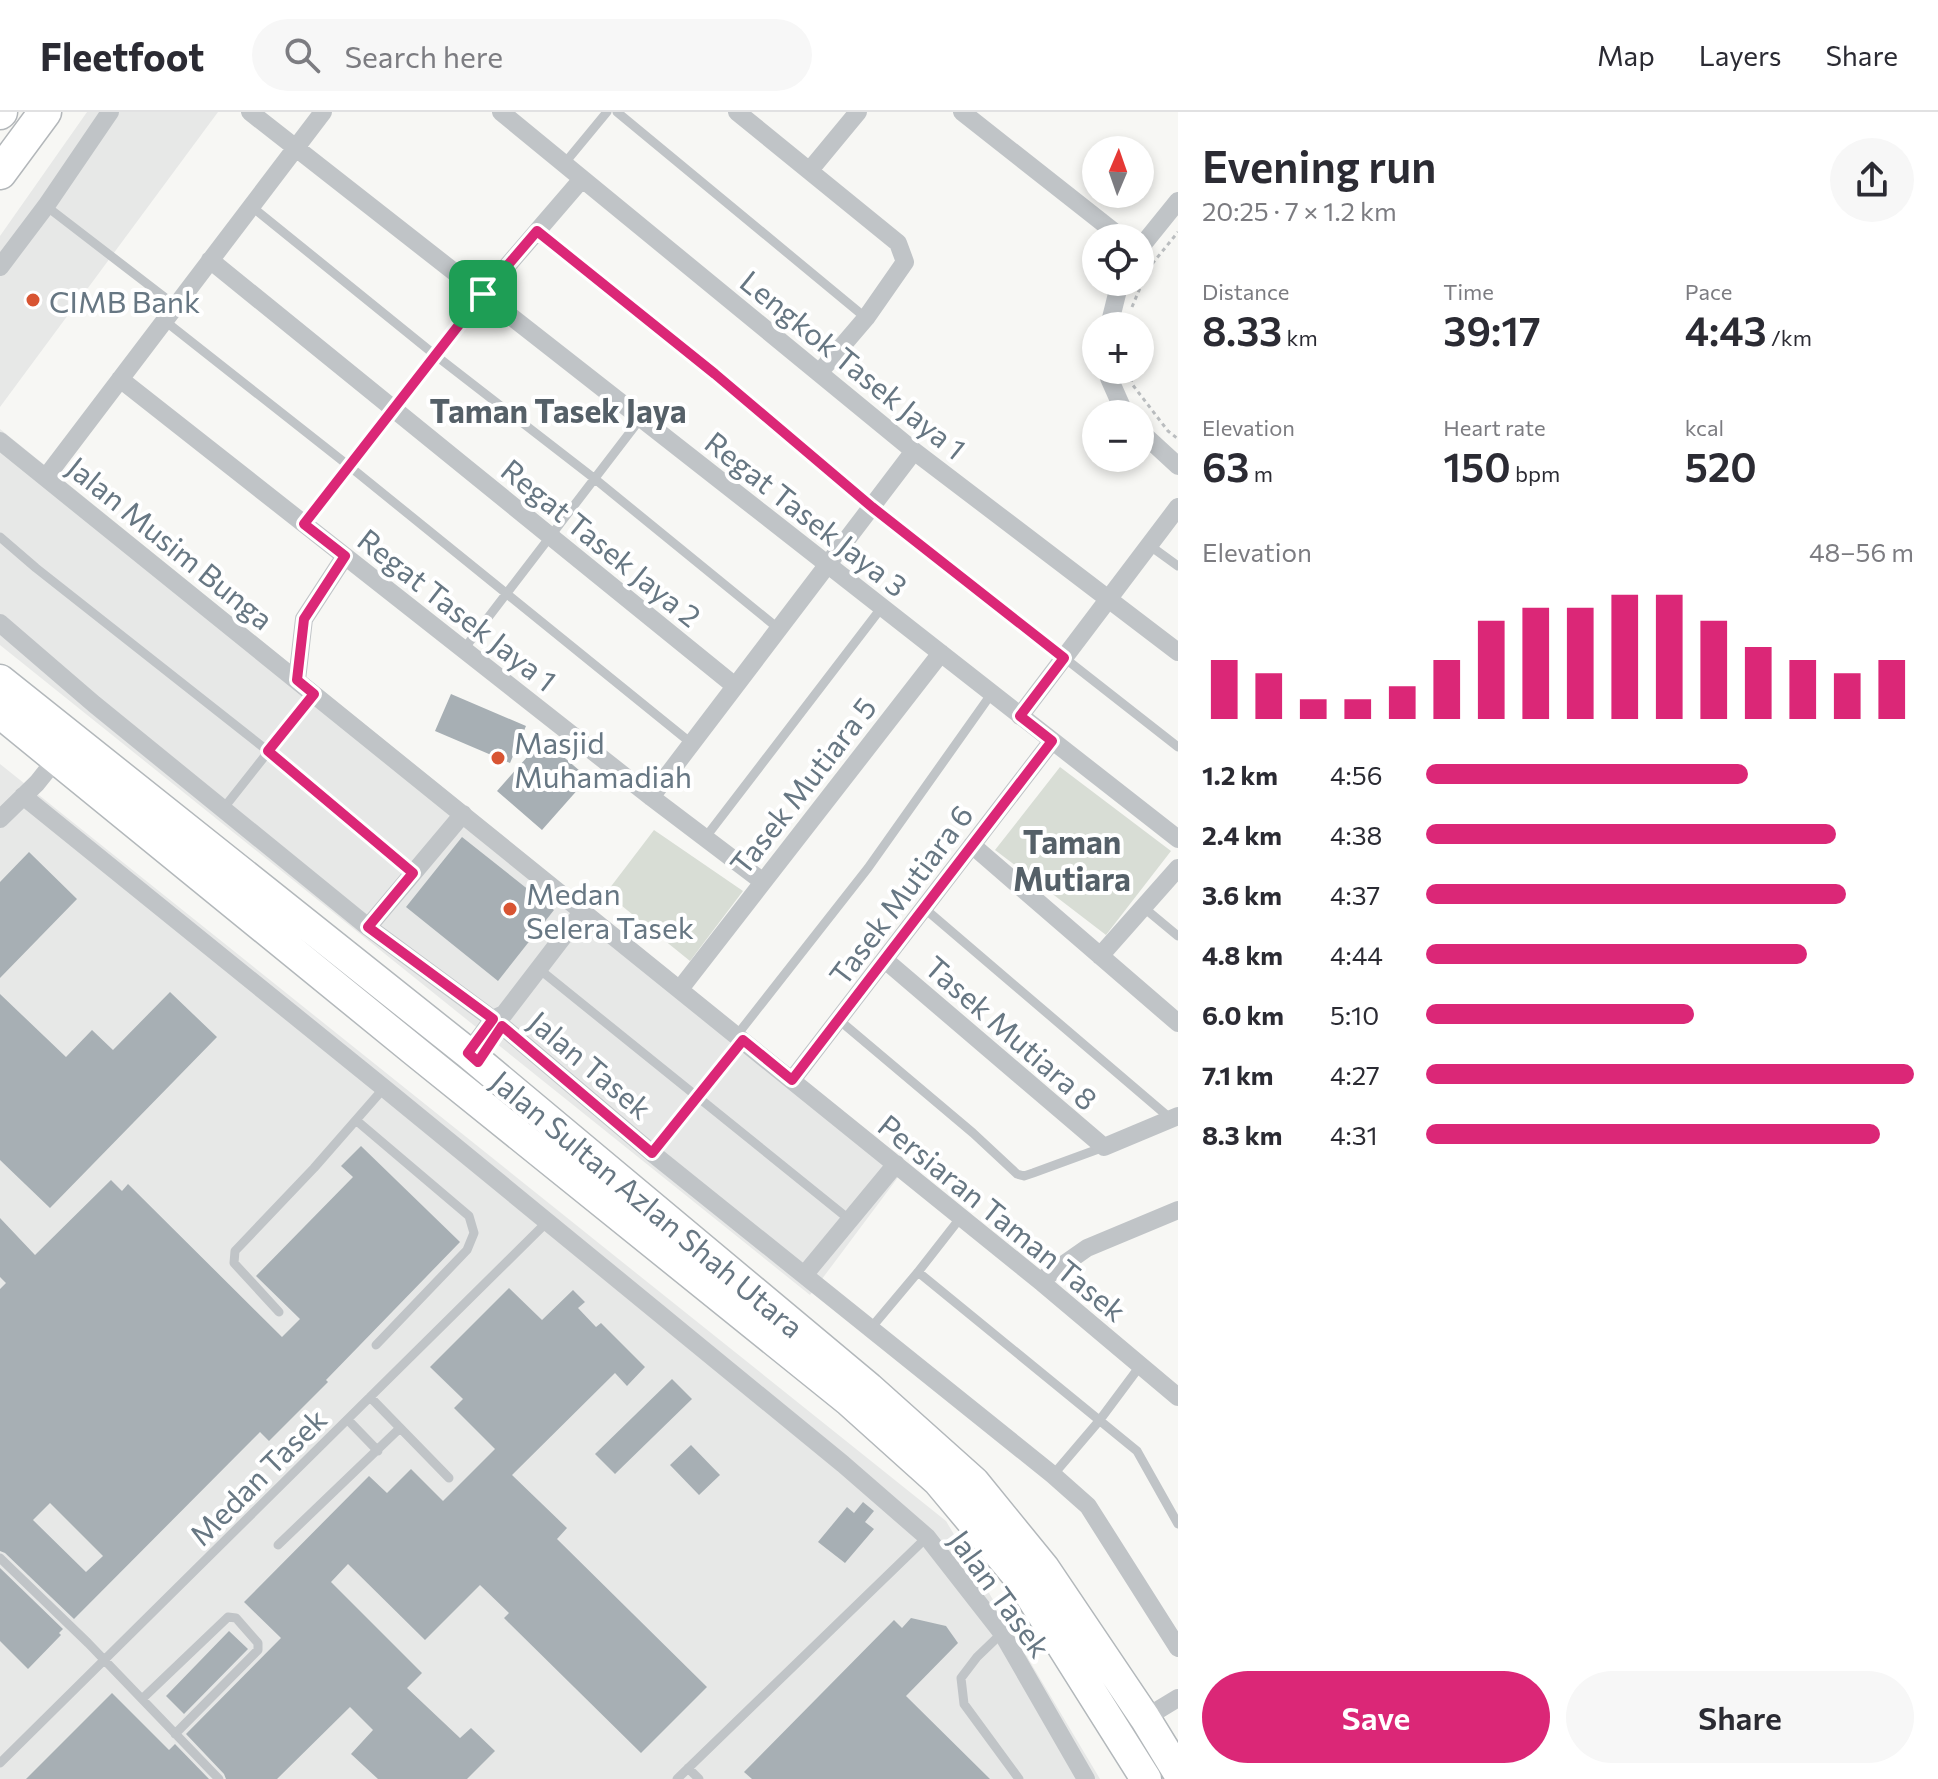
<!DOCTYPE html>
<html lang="en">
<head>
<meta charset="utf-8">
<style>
	:root { --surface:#fff; --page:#f7f7f7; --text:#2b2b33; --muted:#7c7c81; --line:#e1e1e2; --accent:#db2777 }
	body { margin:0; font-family:Commissioner,sans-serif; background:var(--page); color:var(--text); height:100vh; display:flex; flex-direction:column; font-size:30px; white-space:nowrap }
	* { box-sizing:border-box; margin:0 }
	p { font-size:26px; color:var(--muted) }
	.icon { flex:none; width:44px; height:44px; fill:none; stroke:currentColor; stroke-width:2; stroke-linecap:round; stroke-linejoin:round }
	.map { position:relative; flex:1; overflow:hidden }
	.side { display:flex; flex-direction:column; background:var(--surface); width:760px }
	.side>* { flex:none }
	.needle { width:52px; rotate:2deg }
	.controls { position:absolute; left:1082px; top:24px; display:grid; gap:16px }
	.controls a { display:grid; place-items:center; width:72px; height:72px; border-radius:50%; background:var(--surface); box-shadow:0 4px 12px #0003; font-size:40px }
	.pin { position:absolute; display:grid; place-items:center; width:68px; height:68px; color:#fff; margin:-34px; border-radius:16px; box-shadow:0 4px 12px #0006 }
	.round { display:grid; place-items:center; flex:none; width:84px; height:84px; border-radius:42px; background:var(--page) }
	.summary { display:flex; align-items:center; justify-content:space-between; height:136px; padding:0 24px }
	h1 { font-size:44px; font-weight:600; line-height:60px }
	.metrics { display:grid; grid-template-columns:repeat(3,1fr); gap:12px; height:136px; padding:8px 24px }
	.metrics div { display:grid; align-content:center }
	.metrics b { font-size:40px; font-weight:600 }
	.metrics small { font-size:22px; font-weight:400 }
	.metrics p { font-size:22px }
	.chart { height:224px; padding:16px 24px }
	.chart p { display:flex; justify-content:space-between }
	.chart svg { width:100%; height:144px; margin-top:8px; stroke:var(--accent); stroke-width:6 }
	.action { display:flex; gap:16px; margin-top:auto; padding:16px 24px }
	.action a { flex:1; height:92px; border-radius:48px; background:var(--accent); color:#fff; font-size:32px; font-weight:600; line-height:92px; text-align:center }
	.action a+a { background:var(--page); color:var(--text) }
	ul { padding:0 24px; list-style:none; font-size:26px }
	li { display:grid; grid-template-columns:128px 96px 1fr; align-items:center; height:60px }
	li i { height:20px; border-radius:10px; background:var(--accent) }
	header { display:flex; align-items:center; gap:48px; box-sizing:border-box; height:112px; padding:0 40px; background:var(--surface); border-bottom:2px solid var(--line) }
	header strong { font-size:38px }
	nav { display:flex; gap:44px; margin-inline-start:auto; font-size:28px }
	.search { width:560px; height:72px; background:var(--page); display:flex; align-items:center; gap:20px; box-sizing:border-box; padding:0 28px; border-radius:44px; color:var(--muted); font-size:30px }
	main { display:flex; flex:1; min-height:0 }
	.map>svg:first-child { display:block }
	.built { fill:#e7e8e7 }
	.green { fill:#d8ddd5 }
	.building { fill:#a7afb4; fill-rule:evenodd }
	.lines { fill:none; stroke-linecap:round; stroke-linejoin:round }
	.primary-casing { stroke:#b3b8bb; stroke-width:33 }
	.trunk-casing { stroke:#b3b7ba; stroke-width:35 }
	.path { stroke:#babdbf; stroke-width:3; stroke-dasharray:4 4; stroke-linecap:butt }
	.service { stroke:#c0c4c7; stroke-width:9 }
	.minor { stroke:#c0c4c7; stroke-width:18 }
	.primary { stroke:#fff; stroke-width:30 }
	.trunk { stroke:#fff; stroke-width:32 }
	.route-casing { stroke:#fff; stroke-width:16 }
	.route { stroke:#db2777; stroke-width:10 }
	.poi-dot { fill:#d85432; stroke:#fff; stroke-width:3 }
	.labels { text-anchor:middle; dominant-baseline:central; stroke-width:8; stroke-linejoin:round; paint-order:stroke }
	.poi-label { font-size:30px; fill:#677783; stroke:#fff; text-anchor:start }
	.street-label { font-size:30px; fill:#677783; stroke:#fff }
	.neighbourhood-label { font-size:32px; font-weight:bold; fill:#556068; stroke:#fff }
</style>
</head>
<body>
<header>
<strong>Fleetfoot</strong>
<div class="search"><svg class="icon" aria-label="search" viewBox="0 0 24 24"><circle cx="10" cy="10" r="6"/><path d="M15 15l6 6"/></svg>Search here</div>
<nav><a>Map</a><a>Layers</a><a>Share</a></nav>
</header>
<main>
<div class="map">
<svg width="1178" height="1667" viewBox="0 0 1178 1667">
	<rect width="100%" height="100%" fill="#f7f7f4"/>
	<path class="built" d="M87 0H218L0 295V124Z
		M0 317 908 1052 810 1183 0 533Z
		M0 652 946 1409 1100 1667H0Z"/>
	<path class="green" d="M1060 655 1171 739 1106 823 995 738Z
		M654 718 743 779 690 849 606 781Z"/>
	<path class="building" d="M451 582 526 614 510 651 435 619Z
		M543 627 588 666 542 718 497 679Z
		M462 725 554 798 498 869 406 795Z
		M29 740 77 787 0 866V770Z
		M170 880 217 925 50 1096 0 1048V882L66 945 92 918 113 938Z
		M361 1034 460 1130 326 1268 328 1270 269 1329 260 1320 74 1507 5 1441 0 1439V1177L6 1171 0 1165V1106L35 1143 111 1068 122 1079 128 1072 282 1225 300 1207 256 1164 353 1065 341 1054ZM50 1391 103 1444 86 1460 33 1408Z
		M509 1176 542 1208 573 1178 585 1190 578 1196 596 1215 601 1211 645 1255 627 1274 615 1261 512 1363 567 1416 557 1427 707 1575 641 1641 504 1506 509 1501 480 1473 425 1528 348 1452 331 1470 422 1561 407 1576 460 1626 471 1616 495 1639 467 1667H378L351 1642 373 1618 350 1595 277 1667H226L224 1662 186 1622 281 1526 244 1490 369 1364 387 1381 411 1357 443 1389 495 1337 454 1296 463 1287 430 1255Z
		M672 1267 692 1287 615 1362 595 1342Z
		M691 1333 720 1363 699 1383 670 1353Z
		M863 1390 874 1399 865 1410 874 1417 845 1451 818 1430 847 1395 854 1401Z
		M0 1456 63 1517 59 1521 61 1523 28 1557 0 1529Z
		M911 1506 946 1514 958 1531 906 1584 990 1667H752L744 1660 894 1508 902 1516Z
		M229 1519 248 1537 184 1602 166 1584Z
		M112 1581 169 1638 175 1632 209 1667H26Z"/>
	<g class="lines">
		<g class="primary-casing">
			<path id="primary" d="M0 568 468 941 869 1276 974 1370 1044 1456 1145 1606 1178 1660
				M0 601 416 940 849 1289 938 1369 1020 1467 1146 1667"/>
		</g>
		<g class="trunk-casing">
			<path id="trunk" d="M0 1 1 0
				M0 61 45 0"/>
		</g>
		<path class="path" d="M1132 195 1148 157 1178 120
			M1130 258 1132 272 1168 319 1178 327"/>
		<path class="service" d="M617 0 866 206
			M564 52 607 0
			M46 94 176 194
			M251 94 435 243 595 367 779 517
			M537 119 715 262 872 395 1178 635
			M165 209 349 354 691 631
			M304 412 483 182
			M0 425 36 456 268 639 413 761
			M1149 433 1178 454
			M464 537 641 306
			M223 697 314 582
			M705 726 882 495
			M1143 795 1178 824
			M924 796 1171 1007
			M539 857 850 1108
			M839 908 973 1021 1017 1062 1024 1064 1033 1061 1104 1035
			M737 923 868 756 992 581
			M357 1009 469 1104 474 1121 467 1138 376 1233
			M652 1041 743 928
			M918 1160 1137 1339 1178 1412
			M279 1200 234 1151 235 1139 314 1056 384 976
			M871 1216 918 1160 961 1105
			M370 1285 449 1366
			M348 1308 378 1339
			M1053 1363 1099 1309 1140 1254
			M278 1433 400 1316
			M0 1446 88 1531 219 1667
			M1002 1521 977 1545 961 1566 964 1592 1019 1667
			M142 1587 228 1505 236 1506 258 1531V1538L175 1622
			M0 1651 547 1110
			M688 1656 699 1667
			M677 1667 927 1425"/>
		<path class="minor" d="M250 0 1178 727
			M501 0 914 339 1178 540
			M737 0 898 131 905 150 866 206 819 261
			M962 0 1122 126
			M810 58 858 0
			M1140 136 1178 89
			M210 148C386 289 559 433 735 574
			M0 155 46 94 110 0
			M483 182 582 67
			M1109 214 1120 170
			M1109 258V266L1125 302
			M120 267 651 685 762 769
			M1140 319 1178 354
			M0 329 1040 1169 1178 1285
			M46 365 323 0
			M0 511 94 592 368 815 502 914 652 1041 1053 1363 1088 1394 1178 1536
			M297 568 304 507 345 444
			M1020 604 1178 395
			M23 684 384 976 843 1352 927 1425 1002 1521 1086 1667
			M651 685 914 339
			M0 707 37 671 57 646
			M972 733 1178 911
			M368 815 463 702
			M1100 844 1178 756
			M885 848 1104 1035 1178 1004
			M680 877 941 541
			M468 941 493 907 504 902 583 799
			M792 968 1052 629
			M805 1162 896 1052
			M1040 1169 1087 1136 1178 1098
			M1145 1606 1178 1586"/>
		<use href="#primary" class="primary"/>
		<use href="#trunk" class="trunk"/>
	</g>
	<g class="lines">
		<g class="route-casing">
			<path id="route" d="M537 119 715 262 872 395 1064 546 1020 604 1052 629 792 968 743 928 652 1041 502 914 478 950 468 941 493 907 368 815 413 761 268 639 314 582 297 568 304 507 345 444 304 412 483 182Z"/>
		</g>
		<use href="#route" class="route"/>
	</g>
	<g class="poi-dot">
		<circle cx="33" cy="188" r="8"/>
		<circle cx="498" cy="646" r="8"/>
		<circle cx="510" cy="797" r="8"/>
	</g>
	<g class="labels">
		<g class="poi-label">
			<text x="49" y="188">CIMB Bank</text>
			<text x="514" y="629">Masjid<tspan x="514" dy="34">Muhamadiah</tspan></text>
			<text x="526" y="780">Medan<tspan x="526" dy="34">Selera Tasek</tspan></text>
		</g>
		<g class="street-label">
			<text transform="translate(854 252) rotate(39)">Lengkok Tasek Jaya 1</text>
			<text transform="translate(807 401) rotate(38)">Regat Tasek Jaya 3</text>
			<text transform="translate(171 430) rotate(39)">Jalan Musim Bunga</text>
			<text transform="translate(602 430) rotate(39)">Regat Tasek Jaya 2</text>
			<text transform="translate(458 497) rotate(38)">Regat Tasek Jaya 1</text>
			<text transform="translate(802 673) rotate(-52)">Tasek Mutiara 5</text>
			<text transform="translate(900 782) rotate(-53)">Tasek Mutiara 6</text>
			<text transform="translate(1012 920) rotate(41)">Tasek Mutiara 8</text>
			<text transform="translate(591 952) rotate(40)">Jalan Tasek</text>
			<text transform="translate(648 1091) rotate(40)">Jalan Sultan Azlan Shah Utara</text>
			<text transform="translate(1003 1105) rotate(39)">Persiaran Taman Tasek</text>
			<text transform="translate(257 1364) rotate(-45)">Medan Tasek</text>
			<text transform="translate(1001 1481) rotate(54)">Jalan Tasek</text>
		</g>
		<g class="neighbourhood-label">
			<text x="558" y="298">Taman Tasek Jaya</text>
			<text x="1072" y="729">Taman<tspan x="1072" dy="37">Mutiara</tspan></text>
		</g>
	</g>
</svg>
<div class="controls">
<a><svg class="needle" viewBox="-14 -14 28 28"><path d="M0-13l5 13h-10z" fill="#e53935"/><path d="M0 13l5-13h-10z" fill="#7c7c81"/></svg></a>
<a><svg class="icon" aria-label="locate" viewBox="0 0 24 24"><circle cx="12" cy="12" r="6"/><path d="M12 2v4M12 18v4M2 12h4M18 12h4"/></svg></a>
<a>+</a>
<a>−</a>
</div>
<div class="pin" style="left:483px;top:182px;background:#1e9e55"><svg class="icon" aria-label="arrive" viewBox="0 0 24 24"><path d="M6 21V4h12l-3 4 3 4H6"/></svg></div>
</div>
<section class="side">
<div class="summary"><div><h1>Evening run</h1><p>20:25 · 7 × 1.2 km</p></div><a class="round"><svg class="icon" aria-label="share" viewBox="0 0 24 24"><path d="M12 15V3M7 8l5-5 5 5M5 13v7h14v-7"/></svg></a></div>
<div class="metrics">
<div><p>Distance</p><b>8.33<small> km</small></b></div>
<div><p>Time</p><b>39:17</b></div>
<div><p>Pace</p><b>4:43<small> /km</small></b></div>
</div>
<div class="metrics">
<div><p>Elevation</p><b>63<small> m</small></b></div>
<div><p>Heart rate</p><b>150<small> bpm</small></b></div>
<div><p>kcal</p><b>520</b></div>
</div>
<div class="chart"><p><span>Elevation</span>48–56 m</p>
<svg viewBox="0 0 160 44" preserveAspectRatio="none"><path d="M5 44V26M15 44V30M25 44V38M35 44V38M45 44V34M55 44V26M65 44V14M75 44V10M85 44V10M95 44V6M105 44V6M115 44V14M125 44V22M135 44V26M145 44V30M155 44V26"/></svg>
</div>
<ul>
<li><b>1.2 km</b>4:56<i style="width:66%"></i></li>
<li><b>2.4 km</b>4:38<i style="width:84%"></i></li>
<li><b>3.6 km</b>4:37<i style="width:86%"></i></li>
<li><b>4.8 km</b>4:44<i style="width:78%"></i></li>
<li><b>6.0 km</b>5:10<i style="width:55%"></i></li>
<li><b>7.1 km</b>4:27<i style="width:100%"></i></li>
<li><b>8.3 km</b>4:31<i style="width:93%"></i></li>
</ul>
<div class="action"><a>Save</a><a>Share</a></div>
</section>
</main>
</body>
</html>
